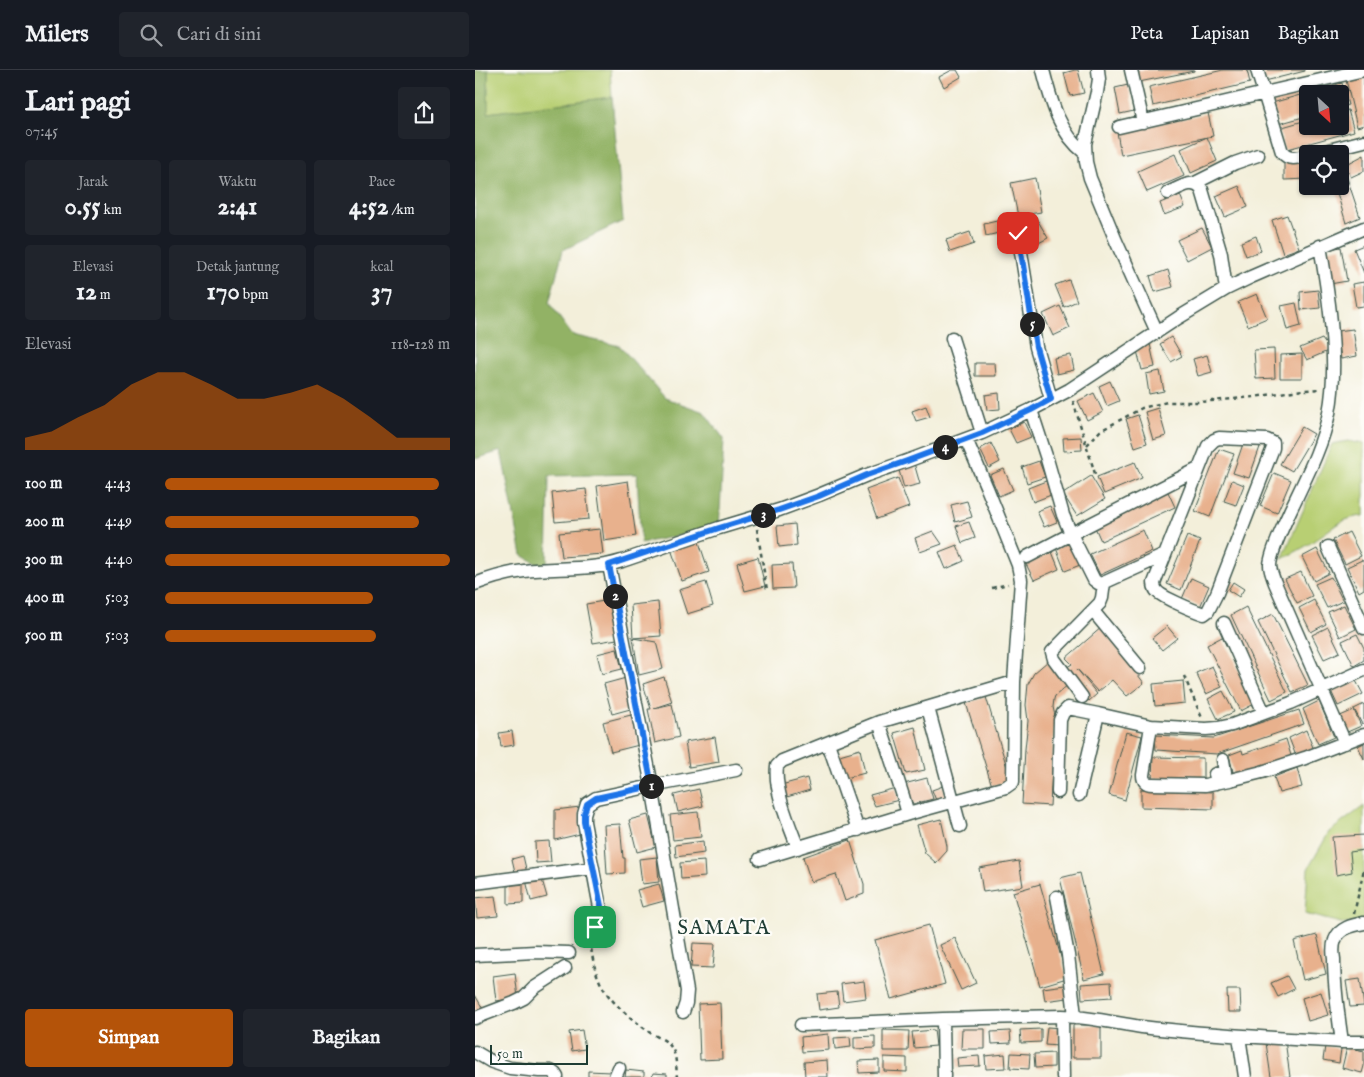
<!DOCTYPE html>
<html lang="id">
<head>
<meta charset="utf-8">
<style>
	:root { --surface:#171b24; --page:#20242c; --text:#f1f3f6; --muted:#9ea1a6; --line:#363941; --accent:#b45309 }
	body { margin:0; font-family:"IM FELL English",serif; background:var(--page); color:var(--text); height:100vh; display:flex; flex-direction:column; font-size:19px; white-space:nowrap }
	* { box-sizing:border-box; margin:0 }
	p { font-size:16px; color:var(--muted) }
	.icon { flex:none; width:28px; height:28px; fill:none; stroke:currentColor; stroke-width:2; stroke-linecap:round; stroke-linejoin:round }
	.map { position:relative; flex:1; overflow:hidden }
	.drawer { display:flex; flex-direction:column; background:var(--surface); width:475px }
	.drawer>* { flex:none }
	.needle { width:32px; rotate:154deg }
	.tools { position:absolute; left:824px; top:15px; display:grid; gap:10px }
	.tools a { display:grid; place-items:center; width:50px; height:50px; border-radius:5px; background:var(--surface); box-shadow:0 1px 4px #0004; font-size:25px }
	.scale { position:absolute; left:15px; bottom:12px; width:98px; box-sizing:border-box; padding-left:5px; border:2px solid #1f3d34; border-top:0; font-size:14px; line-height:18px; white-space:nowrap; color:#1f3d34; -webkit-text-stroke:4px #fdfcf7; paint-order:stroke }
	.pin { position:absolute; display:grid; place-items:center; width:42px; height:42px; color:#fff; margin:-21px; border-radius:10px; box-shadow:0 2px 8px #0006 }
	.km { position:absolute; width:25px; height:25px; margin:-12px; border-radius:50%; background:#222; color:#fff; font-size:14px; line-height:25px; text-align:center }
	.round { display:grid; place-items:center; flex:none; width:52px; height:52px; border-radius:5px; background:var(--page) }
	.headline { display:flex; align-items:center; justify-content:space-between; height:85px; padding:0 25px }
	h1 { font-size:28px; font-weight:800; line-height:38px }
	.stats { display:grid; grid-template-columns:repeat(3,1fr); gap:8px; height:85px; padding:5px 25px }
	.stats div { display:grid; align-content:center; border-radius:5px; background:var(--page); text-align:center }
	.stats b { font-size:25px; font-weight:800 }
	.stats small { font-size:14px; font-weight:400 }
	.stats p { font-size:14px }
	.chart { height:140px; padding:10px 25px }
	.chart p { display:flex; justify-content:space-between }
	.chart svg { width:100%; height:90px; margin-top:5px; fill:var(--accent); opacity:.7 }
	.cta { display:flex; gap:10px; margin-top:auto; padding:10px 25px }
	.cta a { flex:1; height:58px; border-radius:5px; background:var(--accent); color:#fff; font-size:20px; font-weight:800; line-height:58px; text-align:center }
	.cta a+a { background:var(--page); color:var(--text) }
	ul { padding:0 25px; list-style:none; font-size:16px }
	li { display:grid; grid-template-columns:80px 60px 1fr; align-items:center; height:38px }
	li i { height:12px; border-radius:6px; background:var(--accent) }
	header { display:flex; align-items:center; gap:30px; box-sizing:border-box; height:70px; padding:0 25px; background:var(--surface); border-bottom:1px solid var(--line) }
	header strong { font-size:24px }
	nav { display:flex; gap:28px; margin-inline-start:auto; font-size:18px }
	.search { width:350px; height:45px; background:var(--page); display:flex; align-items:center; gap:12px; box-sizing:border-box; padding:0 18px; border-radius:5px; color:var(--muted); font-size:19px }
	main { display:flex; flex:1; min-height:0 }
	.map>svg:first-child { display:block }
	.green { fill:#b8cf73; stroke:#6c8654 }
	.forest { fill:#92b265; stroke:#58784c }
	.building { fill:#e8b18d }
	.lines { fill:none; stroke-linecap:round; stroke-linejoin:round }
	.street-casing { stroke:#3f584d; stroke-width:15 }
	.path { stroke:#3f584d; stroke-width:2.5; stroke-dasharray:4 4; stroke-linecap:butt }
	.street { stroke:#fff; stroke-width:12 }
	.route-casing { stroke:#fff; stroke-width:10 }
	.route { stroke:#1a73e8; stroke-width:6 }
	.labels { text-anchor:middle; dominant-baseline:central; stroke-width:4.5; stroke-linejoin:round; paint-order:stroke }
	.quarter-label { font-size:21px; letter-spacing:1px; fill:#1f3d34; stroke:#fdfcf7 }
</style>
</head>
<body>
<header>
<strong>Milers</strong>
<div class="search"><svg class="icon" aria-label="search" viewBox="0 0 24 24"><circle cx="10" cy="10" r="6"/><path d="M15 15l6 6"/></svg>Cari di sini</div>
<nav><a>Peta</a><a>Lapisan</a><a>Bagikan</a></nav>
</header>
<main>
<section class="drawer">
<div class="headline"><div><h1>Lari pagi</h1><p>07:45</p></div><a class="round"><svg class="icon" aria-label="share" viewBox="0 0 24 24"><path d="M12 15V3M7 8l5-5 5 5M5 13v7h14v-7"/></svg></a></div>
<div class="stats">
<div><p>Jarak</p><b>0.55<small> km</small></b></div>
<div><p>Waktu</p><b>2:41</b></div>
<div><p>Pace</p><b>4:52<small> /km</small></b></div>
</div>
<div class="stats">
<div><p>Elevasi</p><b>12<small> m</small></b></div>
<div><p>Detak jantung</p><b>170<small> bpm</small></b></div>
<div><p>kcal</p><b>37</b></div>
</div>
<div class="chart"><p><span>Elevasi</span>118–128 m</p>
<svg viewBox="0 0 160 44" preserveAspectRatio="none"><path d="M0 44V38L10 35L20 28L30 22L40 12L50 6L60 6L70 12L80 19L90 19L100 16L110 12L120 19L130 28L140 38L150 38L160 38V44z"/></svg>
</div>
<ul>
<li><b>100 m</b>4:43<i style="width:96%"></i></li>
<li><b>200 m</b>4:49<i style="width:89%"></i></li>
<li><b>300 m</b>4:40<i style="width:100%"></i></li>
<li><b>400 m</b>5:03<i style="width:73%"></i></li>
<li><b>500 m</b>5:03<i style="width:74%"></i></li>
</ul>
<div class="cta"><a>Simpan</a><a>Bagikan</a></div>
</section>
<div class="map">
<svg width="889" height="1007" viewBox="0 0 889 1007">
	<rect width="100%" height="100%" fill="#fdfcf7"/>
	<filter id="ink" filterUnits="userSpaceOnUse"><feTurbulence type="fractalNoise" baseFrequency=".02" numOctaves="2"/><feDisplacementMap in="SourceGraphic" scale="10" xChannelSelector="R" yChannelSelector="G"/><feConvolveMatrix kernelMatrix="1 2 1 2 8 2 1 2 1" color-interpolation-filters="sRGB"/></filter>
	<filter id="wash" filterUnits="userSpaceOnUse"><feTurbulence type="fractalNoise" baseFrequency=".0096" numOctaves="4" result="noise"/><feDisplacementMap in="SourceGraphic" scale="20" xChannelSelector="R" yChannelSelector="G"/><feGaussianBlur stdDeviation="1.12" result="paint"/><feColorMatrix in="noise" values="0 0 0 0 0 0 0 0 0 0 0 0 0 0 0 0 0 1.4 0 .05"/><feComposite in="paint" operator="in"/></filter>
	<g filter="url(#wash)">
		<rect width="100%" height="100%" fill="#f3efda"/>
		<path class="green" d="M13 0H135L137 27 12 43Z
			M873 371 889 374V446C869 447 860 456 844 467 833 476 820 482 807 489L857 374Z
			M889 736V852L870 854 830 844 833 799 854 762Z"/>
		<path class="forest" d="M0 0H13V43L137 27 148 151 88 180 74 233 97 265 145 276 190 328 229 342 249 369 244 458 166 473 162 404 74 406 72 500 47 485 26 381 0 389Z"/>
		<g id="blocks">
			<path class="building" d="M477 0H482L486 7 469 17 464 7Z
				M600 0H603L609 23 595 26 589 3Z
				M661 0H719V1L664 12Z
				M748 0H772L775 13 678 36 674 17Z
				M788 0H830V1L790 11Z
				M889 6V55L882 57 871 10Z
				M867 13 873 35 865 37V24H832V46L803 54 797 33Z
				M653 15 659 41 645 44 640 18Z
				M873 40 879 61 809 80 804 58 832 50V56H865V42Z
				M733 43 738 66 646 85 642 62Z
				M732 67 742 91 716 103 706 79Z
				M700 84 709 106 672 122 663 101Z
				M889 85V101L876 107 870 95Z
				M832 89V109L809 110V90Z
				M869 99 885 147 871 153 860 116H865V100Z
				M560 108 566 142 543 146 536 113Z
				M764 116 773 137 750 147 741 126Z
				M705 125 710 137 689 145 685 133Z
				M812 145 824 178 808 184 797 150Z
				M560 146 573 168 556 177 544 155Z
				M526 150 528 162 511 166 509 154Z
				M727 158 737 177 712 190 702 170Z
				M495 162 499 174 475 182 471 170Z
				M781 166 786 181 771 186 766 172Z
				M889 175V203L879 179Z
				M866 177 872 211 855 214 849 180Z
				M693 200 698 217 680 222 675 206Z
				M594 210 602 231 589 237 580 215Z
				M889 212V236L881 237 877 214Z
				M843 220 845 238 826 240 825 222Z
				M782 224 792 248 773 256 763 232Z
				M821 233 826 256 812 260 806 236Z
				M585 236 595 258 578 266 568 244Z
				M878 259 882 286 866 289 862 261Z
				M696 267 707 286 696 292 685 274Z
				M847 269 855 280 832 290 825 278Z
				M675 274 680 297 667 300 661 277Z
				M799 279 800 308 781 309 779 280Z
				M827 284V308H805V285Z
				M596 285 599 300 582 304 579 288Z
				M732 285 737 302 723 306 718 289Z
				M500 293H520L521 306H500Z
				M685 301 689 321 674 324 671 304Z
				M635 311 644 331 632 336 624 316Z
				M524 323 525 339 512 340 510 325Z
				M619 323 628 342 612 350 603 331Z
				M451 336 455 347 441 351 437 341Z
				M683 338 691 366 678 370 670 342Z
				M663 345 672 373 660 377 651 349Z
				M549 352 556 367 541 373 534 359Z
				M827 357 839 364 817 401 805 394Z
				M606 367 607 380 589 381 588 368Z
				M769 371 785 377 774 408 758 403Z
				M516 373 525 392 514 398 505 379Z
				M744 379 759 384 735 447 720 441Z
				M564 391 570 407 552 413 547 397Z
				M660 392 667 408 629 424 622 407Z
				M439 393 445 414 429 418 423 397Z
				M529 399 538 420 524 426 515 405Z
				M799 403 816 410 802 443 785 436Z
				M616 406 630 429 602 446 588 424Z
				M423 408 434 437 402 449 391 420Z
				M757 410 769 415 761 435 749 431Z
				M153 411 161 466 129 471 122 416Z
				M571 411 576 425 558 432 553 418Z
				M111 419 114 449 80 452 77 423Z
				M693 422 700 437 626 471 619 455Z
				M492 431 497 447 480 452 476 435Z
				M575 436 582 452 569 457 562 441Z
				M494 452 500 468 487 473 481 456Z
				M320 454 322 475 304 477 302 456Z
				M125 459 128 484 87 487 84 463Z
				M668 460 677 481 625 505 615 484Z
				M458 461 467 474 445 482 440 468Z
				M874 462 886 486 870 494 858 470Z
				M712 466 725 471 706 520 692 514Z
				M223 469 234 502 207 511 196 479Z
				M595 472 605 495 590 501 581 478Z
				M482 475 489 491 471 499 464 482Z
				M842 479 854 503 839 511 827 487Z
				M577 482 584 499 559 510 551 494Z
				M283 487 290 516 270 521 262 493Z
				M887 490 889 493V519L884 522 872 497Z
				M317 494 319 518 298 519 297 495Z
				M826 502 837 526 822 533 810 509Z
				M856 507 868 531 852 538 840 514Z
				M716 508 734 516 725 537 707 529Z
				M231 512 238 536 212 544 204 520Z
				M758 512 769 519 764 527 753 520Z
				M135 530 142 569 118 573 111 534Z
				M839 530 851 554 836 562 824 538Z
				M183 532 186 566 158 568 181 572 188 599 164 605 158 568 156 535Z
				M869 535 881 559 865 567 853 542Z
				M771 537 812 622 796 630 756 545Z
				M798 544 833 615 817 622 783 552Z
				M692 556 702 568 687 580 677 568Z
				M627 557 669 613 652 626 637 610 623 622 602 599 622 624 614 631 589 599 597 594 591 588Z
				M853 557 865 582 849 589 837 565Z
				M882 564 889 578V590L879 596 867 571Z
				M747 567 781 633 766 641 732 575Z
				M142 579 147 599 127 604 122 584Z
				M573 591 594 614 580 626 579 629 578 637 580 646 575 736 547 734 550 679 553 651 551 635 553 614 559 603Z
				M737 596 747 617 731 624 721 603Z
				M189 607 197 632 179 638 197 634 204 667 180 673 173 639H176L168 614Z
				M151 608 159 638 137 644 129 614Z
				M880 609 888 624 863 636 856 621Z
				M708 611 710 633 680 636 678 614Z
				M748 621 759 642 743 649 733 629Z
				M511 627 536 711 517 716 491 633Z
				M844 631 859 667 843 674 828 639Z
				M889 634V653L887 654 879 639Z
				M824 640 829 654 742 684 681 680 680 665 739 668Z
				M879 640 886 656 870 663 863 647Z
				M156 645 164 675 136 682 128 652Z
				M440 657 450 700 431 704 419 663Z
				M831 660 839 680 821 686 814 668Z
				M37 661 39 675 26 677 24 663Z
				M651 662 667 666 650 730 634 725Z
				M240 667 244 692 214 697 210 672Z
				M811 669 817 689 759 706 754 685 767 680 768 684Z
				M889 673V689L883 676Z
				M385 679 390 703 367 709 361 686Z
				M678 687 728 688V709L677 708Z
				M822 698 827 717 804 723 799 707Z
				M332 708 335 720 312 727 306 715Z
				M452 708 458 729 434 735 429 714Z
				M468 716 474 728 462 733 457 720Z
				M421 718 424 730 400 736 395 725Z
				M224 719 228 736 203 742 199 725Z
				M666 719 738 722V739L666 737Z
				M105 737V764L80 770V740Z
				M223 742 226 767 198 770 195 745Z
				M173 745 181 777 162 782 154 750Z
				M466 749 472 776V781L461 793 450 783 442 755Z
				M145 754 148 788H150V803L132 804 129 755Z
				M889 765V780L875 782 877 802 861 805 857 767Z
				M375 770 389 814V824L370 831 361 804 336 812 328 787Z
				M74 771 76 792 61 793 60 772Z
				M228 771 229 783 201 787 200 775Z
				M48 786 52 803 41 806 37 789Z
				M182 787 184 812 167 814 164 789Z
				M229 791 230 807 206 809 205 793Z
				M544 791 548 816 508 822 504 798Z
				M605 803 629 904 609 909 585 808Z
				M66 806 72 827 56 831 51 810Z
				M33 814H48V833L33 834Z
				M184 814 189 831 167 837 162 820Z
				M565 814 592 908 565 916 538 822Z
				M20 826 23 846 2 848 0 828Z
				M454 855 470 914 416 929 400 870Z
				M842 865 851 904 828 910 819 871Z
				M480 868 501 913 486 920 465 875Z
				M218 873 240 874 238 898 216 897Z
				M40 903 43 928 21 931 18 906Z
				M812 906 819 919 803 927 796 913Z
				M885 909 889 936 875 937 871 911Z
				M389 911 391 928 368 931 366 914Z
				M636 912 637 927 607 929 606 914Z
				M590 915 592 928 570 931 568 918Z
				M752 920H765L766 942H753Z
				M362 922 364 937 344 940 342 924Z
				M846 922 853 945 833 951 827 928Z
				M0 925 8 939 0 943Z
				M245 933 247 989 225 990 223 934Z
				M598 955H626V988H598Z
				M572 957 585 958 583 976 570 975Z
				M487 959H510V979H486Z
				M566 959V972L546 973 545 960Z
				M107 960 110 979 97 981 94 962Z
				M408 960 434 961 433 981H408Z
				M459 960 461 976 439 978 437 962Z
				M535 961 536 973 517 974 516 962Z
				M353 964 354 980 327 982 326 967Z
				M400 966V978L379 979V967Z
				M375 967 376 977 360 979 359 968Z
				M810 970 815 1007H796L791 973Z
				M850 976 866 979 864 993 848 990Z
				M872 977 889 981V996L887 1003 867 998Z
				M536 983 555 984 554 999 535 998Z
				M579 983V997L560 998 559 984Z
				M530 984 531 998 511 999 510 986Z
				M504 986 505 996 483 997 482 988Z
				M409 987 432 988V1002L409 1001Z
				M352 990 353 1007H330L329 992Z
				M404 990V1002L384 1003 383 991Z
				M151 1000 169 1002V1007H150Z
				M113 1001 135 1002 134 1007H113Z
				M178 1003 192 1004V1007H177Z"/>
		</g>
	</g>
	<g filter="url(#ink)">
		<use href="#blocks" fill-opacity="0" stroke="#3f584d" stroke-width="1"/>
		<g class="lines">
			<g class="street-casing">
				<path id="street" d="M568 0C576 31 584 63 610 83
					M623 0 624 9 622 22 610 74 611 92 615 108 641 171 682 262
					M656 0 668 52
					M782 0 807 82C813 91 823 88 832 85
					M644 57 889 0
					M838 84 889 71
					M720 113 760 93 783 85
					M693 123C704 118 719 107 727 120L746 184 751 219
					M543 163 561 277 576 329
					M845 176C854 227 864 292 854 343 847 378 830 409 815 441 809 455 796 480 795 495 795 501 798 507 800 513L870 673
					M477 268 507 363
					M744 368 792 370 798 373V378L742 523 733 541 729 544C720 541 685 527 681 520 679 517 679 516 679 513L733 376 739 370Z
					M723 399 596 464 588 445 572 389 556 340 594 320 703 248 751 219 776 207 889 158
					M853 477 889 558
					M552 487 596 464 619 510 623 513 626 514 690 485
					M134 495 177 716 203 868 212 921 211 933 208 942
					M0 514C16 508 32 503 49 501 82 497 115 501 147 491L244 458 304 440 344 425 392 405 432 391 507 363 556 340
					M618 541 665 598
					M749 553 789 643
					M607 627 579 589 577 582 625 533 627 528 629 513
					M453 638 485 756
					M404 652 428 726 433 744
					M676 656 668 705C668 711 671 714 677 714L730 715 755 710 787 702 830 688 889 665
					M353 673 383 760
					M742 713 740 704 750 702 748 690
					M583 722 585 650 588 643 593 638 623 644
					M604 725 623 644 676 656 731 659 743 658 757 655 816 633 889 600
					M323 778C314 754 299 721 302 696L307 691 404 652 539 612
					M285 789 433 744 531 717 538 712 539 612 546 510 543 495 512 418 491 369
					M0 813 118 798
					M582 827 593 885 600 946
					M889 853C878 855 864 858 860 870 858 875 858 883 859 889 859 917 863 944 867 972H889
					M113 859C122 856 125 853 126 843L109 752V744L112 734 121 728 177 716 261 700
					M0 885 60 882 94 883
					M0 948 39 933 49 928 59 918 90 898
					M326 955 468 949
					M764 966 770 1007
					M0 982 17 992 35 998 64 1001H76L80 1004 82 1007
					M140 1007 144 998
					M469 1007 468 949 587 946
					M588 1007 587 946C615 947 640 953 667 957 733 965 800 968 867 972"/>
			</g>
			<path class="path" d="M598 331 621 407
				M612 375 625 361 667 338 692 332H726L779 327 818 321 845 319
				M282 459 292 520
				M517 518 533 514
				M709 606 727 648
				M879 844 889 799
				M115 871C117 885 119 899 125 912 135 933 156 948 174 962 181 967 191 969 196 977 202 985 201 997 202 1007"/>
			<use href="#street" class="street"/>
		</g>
	</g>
	<g class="lines" filter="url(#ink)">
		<g class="route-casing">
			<path id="route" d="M120 857 126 850V836L109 752V744L112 734 121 728 177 716 134 495 244 458 304 440 344 426 392 405 432 391 507 363 556 340 576 329 561 277 543 163"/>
		</g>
		<use href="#route" class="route"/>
	</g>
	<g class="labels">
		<g class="quarter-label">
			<text x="249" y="858">SAMATA</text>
		</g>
	</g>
</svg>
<div class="tools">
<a><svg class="needle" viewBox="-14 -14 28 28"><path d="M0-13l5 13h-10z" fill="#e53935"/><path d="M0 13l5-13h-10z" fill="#9ea1a6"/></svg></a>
<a><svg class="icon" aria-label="locate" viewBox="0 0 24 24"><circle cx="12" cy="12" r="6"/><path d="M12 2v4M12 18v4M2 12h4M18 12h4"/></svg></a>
</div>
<div class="scale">50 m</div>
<div class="pin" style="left:120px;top:857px;background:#1e9e55"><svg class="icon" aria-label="arrive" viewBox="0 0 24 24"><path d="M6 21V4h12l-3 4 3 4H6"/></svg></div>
<div class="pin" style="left:543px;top:163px;background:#d93025"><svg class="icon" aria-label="check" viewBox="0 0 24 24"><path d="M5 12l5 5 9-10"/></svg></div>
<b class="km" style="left:176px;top:716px">1</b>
<b class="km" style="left:140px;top:526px">2</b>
<b class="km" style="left:288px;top:445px">3</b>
<b class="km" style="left:470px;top:377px">4</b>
<b class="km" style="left:557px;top:254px">5</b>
</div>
</main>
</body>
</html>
